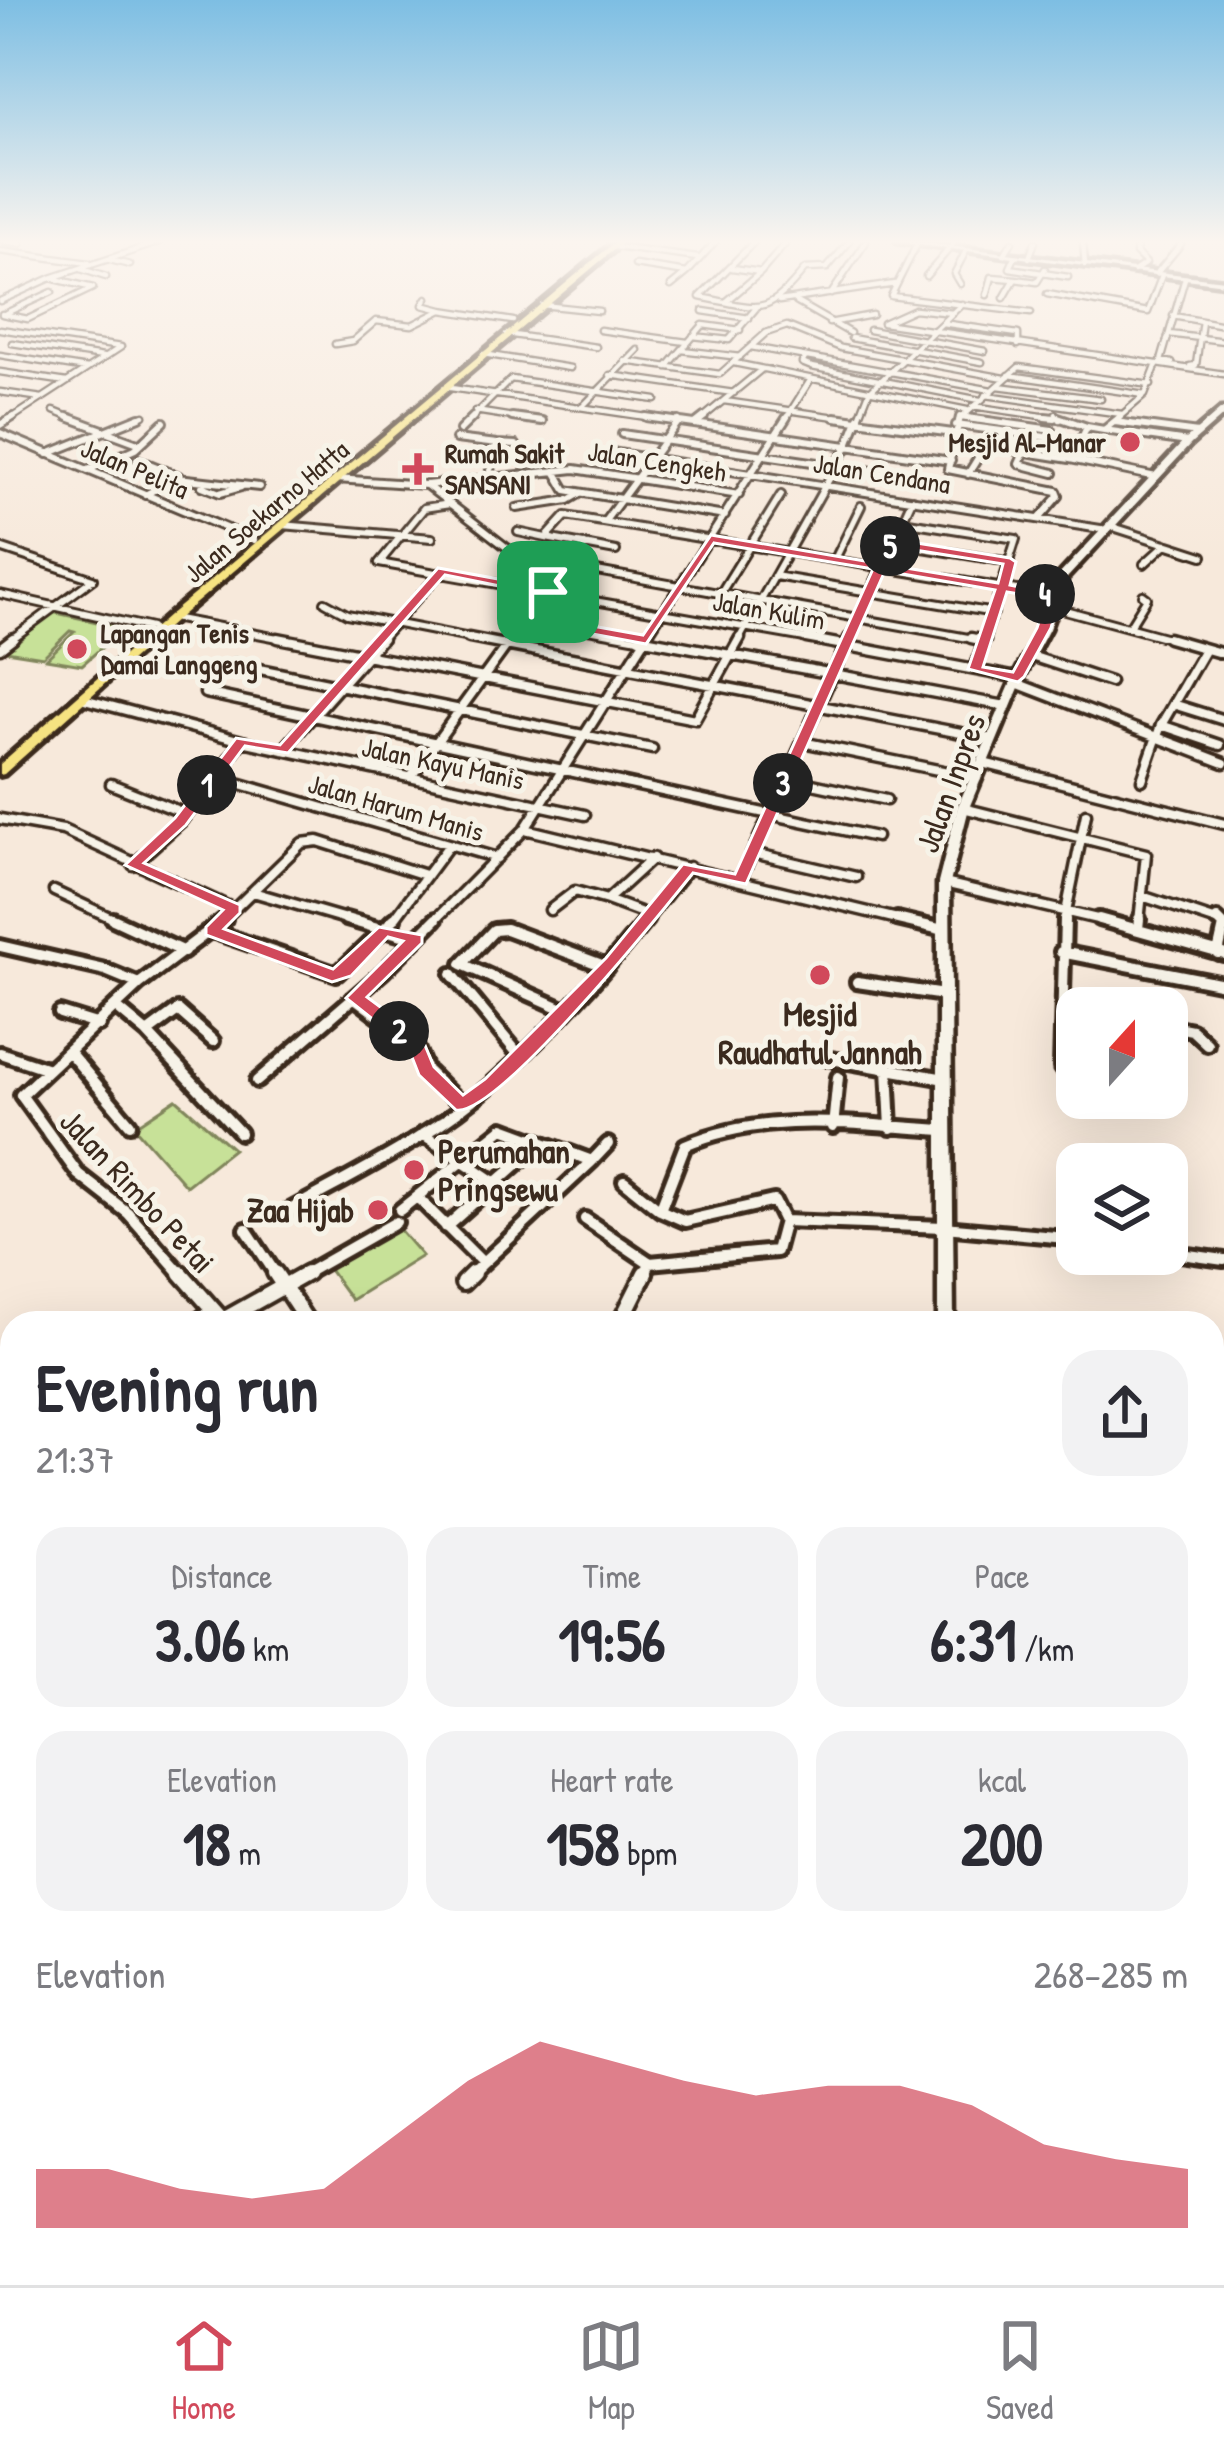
<!DOCTYPE html>
<html lang="en">
<head>
<meta charset="utf-8">
<style>
	:root { --surface:#fff; --page:#f2f2f3; --text:#2b2b33; --muted:#7c7c81; --line:#e1e1e2; --accent:#d1495b }
	body { margin:0; font-family:"Patrick Hand",sans-serif; background:var(--page); color:var(--text); height:100vh; display:flex; flex-direction:column; font-size:45px; white-space:nowrap }
	* { box-sizing:border-box; margin:0 }
	p { font-size:39px; color:var(--muted) }
	.icon { flex:none; width:66px; height:66px; fill:none; stroke:currentColor; stroke-width:2; stroke-linecap:round; stroke-linejoin:round }
	.map { position:relative; flex:1; overflow:hidden }
	.drawer { position:absolute; left:0px; top:1311px; width:1224px; height:975px; display:flex; flex-direction:column; background:var(--surface); border-radius:36px 36px 0 0; box-shadow:0 12px 48px #0002 }
	.drawer>* { flex:none }
	.needle { width:78px; rotate:21deg }
	.tools { position:absolute; left:1056px; top:987px; display:grid; gap:24px }
	.tools a { display:grid; place-items:center; width:132px; height:132px; border-radius:24px; background:var(--surface); box-shadow:0 12px 48px #0002; font-size:60px }
	.pin { position:absolute; display:grid; place-items:center; width:102px; height:102px; color:#fff; margin:-51px; border-radius:24px; box-shadow:0 6px 18px #0006 }
	.km { position:absolute; width:60px; height:60px; margin:-30px; border-radius:50%; background:#222; color:#fff; font-size:33px; line-height:60px; text-align:center }
	.round { display:grid; place-items:center; flex:none; width:126px; height:126px; border-radius:36px; background:var(--page) }
	.summary { display:flex; align-items:center; justify-content:space-between; height:204px; padding:0 36px }
	h1 { font-size:66px; font-weight:700; line-height:90px }
	.metrics { display:grid; grid-template-columns:repeat(3,1fr); gap:18px; height:204px; padding:12px 36px }
	.metrics div { display:grid; align-content:center; border-radius:30px; background:var(--page); text-align:center }
	.metrics b { font-size:60px; font-weight:700 }
	.metrics small { font-size:33px; font-weight:400 }
	.metrics p { font-size:33px }
	.chart { height:336px; padding:24px 36px }
	.chart p { display:flex; justify-content:space-between }
	.chart svg { width:100%; height:216px; margin-top:12px; fill:var(--accent); opacity:.7 }
	.tabs { display:flex; justify-content:space-around; align-items:center; height:168px; border-top:3px solid var(--line); background:var(--surface); font-size:33px; color:var(--muted) }
	.tabs a { display:grid; justify-items:center; gap:6px }
	.tabs .current { color:var(--accent) }
	.map>svg:first-child { display:block }
	.green { fill:#c7e198; stroke:#81865b; stroke-width:3 }
	.lines { fill:none; stroke-linecap:round; stroke-linejoin:round }
	.street-far5-casing { stroke:#3b2a1e; stroke-width:9 }
	.street-far4-casing { stroke:#3b2a1e; stroke-width:12 }
	.street-far3-casing { stroke:#3b2a1e; stroke-width:15 }
	.street-far2-casing { stroke:#3b2a1e; stroke-width:20 }
	.street-far1-casing { stroke:#3b2a1e; stroke-width:22 }
	.street-casing { stroke:#3b2a1e; stroke-width:26 }
	.secondary-casing { stroke:#3b2a1e; stroke-width:9 }
	.primary-casing { stroke:#3b2a1e; stroke-width:10 }
	.street-far5 { stroke:#f7f3e8; stroke-width:4.5 }
	.street-far4 { stroke:#f7f3e8; stroke-width:6 }
	.street-far3 { stroke:#f7f3e8; stroke-width:8 }
	.street-far2 { stroke:#f7f3e8; stroke-width:10 }
	.street-far1 { stroke:#f7f3e8; stroke-width:14 }
	.street { stroke:#f7f3e8; stroke-width:16 }
	.secondary { fill:#f7f3e8; fill-rule:evenodd }
	.primary { fill:#f6e381; fill-rule:evenodd }
	.route { fill:#d1495b; stroke:#fff; stroke-width:3; fill-rule:evenodd }
	.poi-dot { fill:#d1495b; stroke:#f7f3e8; stroke-width:4.5 }
	.labels { text-anchor:middle; dominant-baseline:central; stroke-width:10; stroke-linejoin:round; paint-order:stroke }
	.far-poi-label { font-size:27px; font-weight:bold; fill:#3b2a1e; stroke:#f7f3e8; text-anchor:start }
	.far-street-label { font-size:27px; fill:#3b2a1e; stroke:#f7f3e8 }
	.street-label { font-size:33px; fill:#3b2a1e; stroke:#f7f3e8 }
	.poi-label { font-size:33px; font-weight:bold; fill:#3b2a1e; stroke:#f7f3e8 }
</style>
</head>
<body>
<div class="map">
<svg width="1224" height="2285" viewBox="0 0 1224 2285">
	<rect width="100%" height="100%" fill="#f7e9db"/>
	<filter id="ink" filterUnits="userSpaceOnUse"><feTurbulence type="fractalNoise" baseFrequency=".00833" numOctaves="2"/><feDisplacementMap in="SourceGraphic" scale="24" xChannelSelector="R" yChannelSelector="G"/><feConvolveMatrix kernelMatrix="1 2 1 2 8 2 1 2 1" color-interpolation-filters="sRGB"/></filter>
	<g filter="url(#ink)">
		<path class="green" d="M52 612 124 628 82 665 46 659 74 632 70 631 43 657 6 651Z
			M176 1099 233 1149 186 1186 134 1127Z
			M398 1228 422 1256 351 1300 327 1267Z
			M817 2274H1028L1031 2285H812Z"/>
		<g class="lines">
			<g class="street-far5-casing">
				<path id="street-far5" d="M4 242 21 244
					M754 242 700 297C760 308 764 319 805 269L827 268 849 242
					M1083 242 1085 265
					M917 244 891 296 1031 313
					M615 247 698 258
					M0 251 89 263
					M1004 255 1012 242
					M1015 257 1010 268 1068 277
					M1029 258 1035 242
					M110 260 130 265
					M635 265 687 273 715 242
					M732 268 761 272 787 242
					M81 269 106 277
					M1134 271 1146 263 1136 253 1137 242
					M1156 274 1181 244
					M926 276 955 242
					M51 278 160 242
					M960 284 954 274 966 251
					M671 286 687 273
					M831 294 866 242
					M1047 294 1148 312 1162 275
					M987 295 992 277 1015 279
					M427 298 423 305 442 310
					M1004 298 1015 279 1037 282 1045 269
					M0 301 51 278 93 288 28 319 2 314
					M727 301 761 272
					M779 301 895 284
					M796 302 850 333
					M542 305 599 311
					M703 311 749 318
					M6 313 52 292
					M953 313 914 309 883 323 1224 374
					M1173 316 1224 325
					M829 323 872 315
					M942 323 1018 334V345
					M0 329 121 347 9 420
					M600 330 687 342
					M869 330 985 351
					M506 334 596 347
					M1169 334 1224 341
					M693 336 729 340 757 307
					M851 338 982 362
					M12 343 103 357
					M335 344 353 341 376 321 412 325 442 310 513 321
					M751 347 992 390
					M682 350 740 357
					M483 354 570 368
					M0 355 87 369
					M805 358 802 363 812 367 980 400
					M625 361 720 374 766 333 787 326 841 348 1005 378
					M734 363 967 410
					M1172 363 1161 361 1185 278
					M1190 366 1196 365 1202 321
					M667 367 703 325 740 330
					M0 372 67 382
					M610 375 734 393
					M1009 375 1145 395
					M998 386 1101 399
					M444 387 667 420
					M0 392 42 398
					M986 395 1122 414
					M724 401 857 420
					M973 406 1055 418
					M582 407 638 350
					M54 411 76 420
					M475 411 532 420
					M1056 414 1060 420
					M960 417 978 420
					M133 420 144 415
					M470 420 511 379 656 400
					M700 420 762 369
					M785 420 811 379
					M858 420 869 392 962 304
					M959 420 1019 367 1151 385
					M1116 420 1145 395 1157 364"/>
			</g>
			<g class="street-far4-casing">
				<path id="street-far4" d="M68 417 138 443
					M512 417 542 421
					M646 417 951 461
					M835 417 953 433
					M960 417 1052 430
					M960 417 948 469 1057 491 1059 496 1039 519
					M1045 417 1055 418
					M1058 417 1087 427
					M1115 422 1198 433
					M695 424 704 417
					M0 425 13 417
					M956 425 1032 435
					M460 430 473 417
					M1104 430 1188 442
					M0 433 254 540
					M622 434 914 477
					M456 439 497 444 488 478
					M955 441 1070 459 1080 442
					M497 444 516 445
					M611 452 1107 530
					M48 454 140 417
					M137 459 179 476 145 495
					M1070 459 1156 477
					M88 470 135 449 164 422
					M555 471 566 490 725 516
					M1054 473 1019 464 1032 435 1080 442 1087 427 1104 430 1120 417
					M968 474 986 445
					M178 478 259 487
					M336 479 426 485 575 469 739 495
					M426 485 519 557 985 641
					M202 486 220 493 241 487
					M450 504 424 508 379 563 822 641
					M517 508 569 500 581 493
					M605 521 679 421
					M902 521 1016 539 984 641
					M282 525 432 538
					M1110 526 1203 556
					M518 532 546 538
					M892 543 1010 562
					M0 548 93 579 9 641
					M616 551 546 538 566 516 1054 596
					M835 559 861 506
					M1144 564 1166 544
					M775 576 994 613
					M0 594 151 628
					M720 594 781 495
					M325 602 347 614 485 641
					M1050 606 1179 641
					M172 618 294 641
					M527 618 585 545
					M1129 627 1147 598 1143 595
					M379 641 442 571
					M510 641 527 618 655 641
					M644 641 787 417
					M738 641 847 447 859 417
					M848 641 912 499"/>
			</g>
			<g class="street-far3-casing">
				<path id="street-far3" d="M278 638 695 719 740 638
					M469 638 992 739
					M639 638 1006 706
					M806 638 1018 678
					M971 638 985 641
					M1168 638 1224 654
					M0 648 13 638
					M1031 656 1110 682
					M235 664 652 749
					M975 669 985 638
					M1016 683 1224 763
					M205 693 876 837
					M84 699 242 741 585 815
					M1173 704 1224 720
					M1161 725 1220 745
					M802 742 977 778
					M283 750 382 638
					M983 763 1224 824
					M213 776 497 858
					M411 777 512 638
					M785 778 886 800
					M1142 780 1161 725 1205 649
					M111 784 186 814
					M963 808 1146 854 1139 922
					M0 819 63 830 234 909
					M525 829 910 922
					M753 853 856 877
					M133 865 181 822 242 741
					M740 880 849 638
					M944 883 1110 922
					M54 891 120 922
					M253 892 356 922
					M1142 896 1220 922
					M607 900 650 916
					M550 910 575 891 607 900 653 858
					M221 922 302 843 318 841 425 875
					M392 922 449 845
					M433 922 525 829 646 638
					M645 922 689 867
					M1064 922 1086 814"/>
			</g>
			<g class="street-far2-casing">
				<path id="street-far2" d="M113 919 184 952
					M346 919 416 939
					M897 919 944 930
					M1099 919 1224 954
					M1217 919 1224 926 1218 953
					M1138 929 1139 919
					M212 931 337 974 394 919
					M0 946 105 970 139 984
					M1061 952 1224 984
					M452 974 520 1056
					M857 982 944 995
					M355 998 415 1043 426 1070 462 1105
					M117 1008 147 1033 240 1133
					M563 1009 462 964 494 930 506 929 607 967
					M60 1013 99 1025
					M1167 1025 1192 1030 1207 1044
					M147 1033 178 1010 213 1041
					M69 1052 130 1124
					M0 1053 48 1069
					M803 1054 945 1079
					M1061 1068 1065 919
					M888 1069 891 1128
					M257 1081 383 972 436 919
					M833 1127 838 1077
					M943 1130C857 1125 767 1110 685 1145L660 1210 685 1221 774 1201 784 1221 944 1227 1077 1239
					M423 1134 496 1183
					M592 1161 608 1144
					M1072 1165 1077 1174
					M624 1181 660 1210
					M400 1210 503 1128 592 1161 483 1263 417 1197
					M288 1211C358 1172 434 1136 494 1082 549 1033 601 976 647 919
					M585 1219 650 1263 776 1251 784 1221
					M446 1227 542 1142
					M246 1229 277 1276
					M1167 1252 1224 1260
					M183 1276 128 1213 78 1174 21 1095 139 984 225 919
					M301 1276 396 1222
					M470 1276 483 1263
					M644 1276 650 1263"/>
			</g>
			<g class="street-far1-casing">
				<path id="street-far1" d="M181 1273 225 1323
					M275 1273 308 1323
					M463 1283 473 1273
					M223 1320 307 1273
					M195 1323 214 1311
					M620 1323 645 1273
					M1212 1373 1224 1375
					M0 1606 12 1597
					M1212 1688 1224 1678"/>
			</g>
			<g class="street-casing">
				<path id="street" d="M0 1739 12 1751
					M0 1861 12 1849
					M1212 1899 1224 1905
					M1212 2001 1224 2008
					M345 2274 352 2285
					M535 2274 550 2285
					M670 2285 676 2274"/>
			</g>
			<g class="secondary-casing">
				<path id="secondary" d="M897 242H917L1224 280V284Z
					M1221 409H1224V415L1191 444 1067 578 1049 629 1023 678 969 808 950 883 954 1323H938V883L957 808 1013 678 1039 629 1057 577 1185 440Z
					M80 2274H110L104 2285H74Z
					M1028 2274H1054L1058 2285H1032Z"/>
			</g>
			<g class="primary-casing">
				<path id="primary" d="M615 242H623L176 620 4 774 0 775V764L168 616Z"/>
			</g>
			<use href="#street-far5" class="street-far5"/>
			<use href="#street-far4" class="street-far4"/>
			<use href="#street-far3" class="street-far3"/>
			<use href="#street-far2" class="street-far2"/>
			<use href="#street-far1" class="street-far1"/>
			<use href="#street" class="street"/>
			<use href="#secondary" class="secondary"/>
			<use href="#primary" class="primary"/>
		</g>
	</g>
	<linearGradient id="sky" x2="0" y2="1"><stop stop-color="#7dbee3"/><stop offset="0.43" stop-color="#fbf5ef"/><stop offset="1" stop-color="#fbf5ef" stop-opacity="0"/></linearGradient>
	<rect width="1224" height="562" fill="url(#sky)"/>
	<path class="route" d="M711 535 877 563 892 539 1010 558 1016 562 1010 585 1060 596 1051 628 1024 677 1018 682 968 669 995 590 885 571 746 884 693 873C661 913 497 1117 456 1110L419 1075 408 1047 346 998 403 941 388 937 351 976 332 982 206 935V927L223 910 125 865 175 818 236 738 280 745 438 568 553 589 536 616 643 635ZM714 543 873 569 735 874 683 864 606 958 485 1079 463 1095 434 1067 422 1038 367 997 422 943V935L379 927 333 969 224 929 240 913V905L144 863 186 825 245 746 288 753 445 575 540 594 523 621 646 644ZM896 547 1003 564 998 583 888 565ZM1007 592 1047 598 1037 628 1013 672 983 667Z"/>
	<g class="poi-dot">
		<circle cx="1130" cy="442" r="12"/>
		<path d="M412 451h12v12h12v12h-12v12h-12v-12h-12v-12h12z"/>
		<circle cx="77" cy="649" r="12"/>
		<circle cx="820" cy="975" r="12"/>
		<circle cx="414" cy="1170" r="12"/>
		<circle cx="378" cy="1210" r="12"/>
	</g>
	<g class="labels">
		<g class="far-poi-label">
			<text x="1106" y="442" text-anchor="end">Mesjid Al-Manar</text>
			<text x="445" y="453">Rumah Sakit<tspan x="445" dy="31">SANSANI</tspan></text>
			<text x="101" y="633">Lapangan Tenis<tspan x="101" dy="31">Damai Langgeng</tspan></text>
		</g>
		<g class="far-street-label">
			<text transform="translate(657 461) rotate(9)">Jalan Cengkeh</text>
			<text transform="translate(135 468) rotate(23)">Jalan Pelita</text>
			<text transform="translate(882 473) rotate(9)">Jalan Cendana</text>
			<text transform="translate(266 511) rotate(-40)">Jalan Soekarno Hatta</text>
			<text transform="translate(769 610) rotate(10)">Jalan Kulim</text>
			<text transform="translate(443 763) rotate(12)">Jalan Kayu Manis</text>
			<text transform="translate(396 807) rotate(16)">Jalan Harum Manis</text>
		</g>
		<g class="street-label">
			<text transform="translate(950 783) rotate(-70)">Jalan Inpres</text>
			<text transform="translate(138 1191) rotate(47)">Jalan Rimbo Petai</text>
		</g>
		<g class="poi-label">
			<text x="820" y="1014">Mesjid<tspan x="820" dy="38">Raudhatul Jannah</tspan></text>
			<text x="438" y="1151" text-anchor="start">Perumahan<tspan x="438" dy="38">Pringsewu</tspan></text>
			<text x="354" y="1210" text-anchor="end">Zaa Hijab</text>
		</g>
	</g>
</svg>
<div class="tools">
<a><svg class="needle" viewBox="-14 -14 28 28"><path d="M0-13l5 13h-10z" fill="#e53935"/><path d="M0 13l5-13h-10z" fill="#7c7c81"/></svg></a>
<a><svg class="icon" aria-label="layers" viewBox="0 0 24 24"><path d="M12 4l9 5-9 5-9-5zM3 14l9 5 9-5"/></svg></a>
</div>
<div class="pin" style="left:548px;top:592px;background:#1e9e55"><svg class="icon" aria-label="arrive" viewBox="0 0 24 24"><path d="M6 21V4h12l-3 4 3 4H6"/></svg></div>
<b class="km" style="left:207px;top:785px">1</b>
<b class="km" style="left:399px;top:1031px">2</b>
<b class="km" style="left:783px;top:783px">3</b>
<b class="km" style="left:1045px;top:594px">4</b>
<b class="km" style="left:890px;top:546px">5</b>
<section class="drawer">
<div class="summary"><div><h1>Evening run</h1><p>21:37</p></div><a class="round"><svg class="icon" aria-label="share" viewBox="0 0 24 24"><path d="M12 15V3M7 8l5-5 5 5M5 13v7h14v-7"/></svg></a></div>
<div class="metrics">
<div><p>Distance</p><b>3.06<small> km</small></b></div>
<div><p>Time</p><b>19:56</b></div>
<div><p>Pace</p><b>6:31<small> /km</small></b></div>
</div>
<div class="metrics">
<div><p>Elevation</p><b>18<small> m</small></b></div>
<div><p>Heart rate</p><b>158<small> bpm</small></b></div>
<div><p>kcal</p><b>200</b></div>
</div>
<div class="chart"><p><span>Elevation</span>268–285 m</p>
<svg viewBox="0 0 160 44" preserveAspectRatio="none"><path d="M0 44V32L10 32L20 36L30 38L40 36L50 25L60 14L70 6L80 10L90 14L100 17L110 15L120 15L130 19L140 27L150 30L160 32V44z"/></svg>
</div>
</section>
</div>
<nav class="tabs">
<a class="current"><svg class="icon" aria-label="home" viewBox="0 0 24 24"><path d="M3 11l9-7 9 7M6 9v11h12V9"/></svg>Home</a>
<a><svg class="icon" aria-label="map" viewBox="0 0 24 24"><path d="M3 6l6-2 6 2 6-2v14l-6 2-6-2-6 2zM9 4v14M15 6v14"/></svg>Map</a>
<a><svg class="icon" aria-label="saved" viewBox="0 0 24 24"><path d="M7 4h10v16l-5-4-5 4z"/></svg>Saved</a>
</nav>
</body>
</html>
